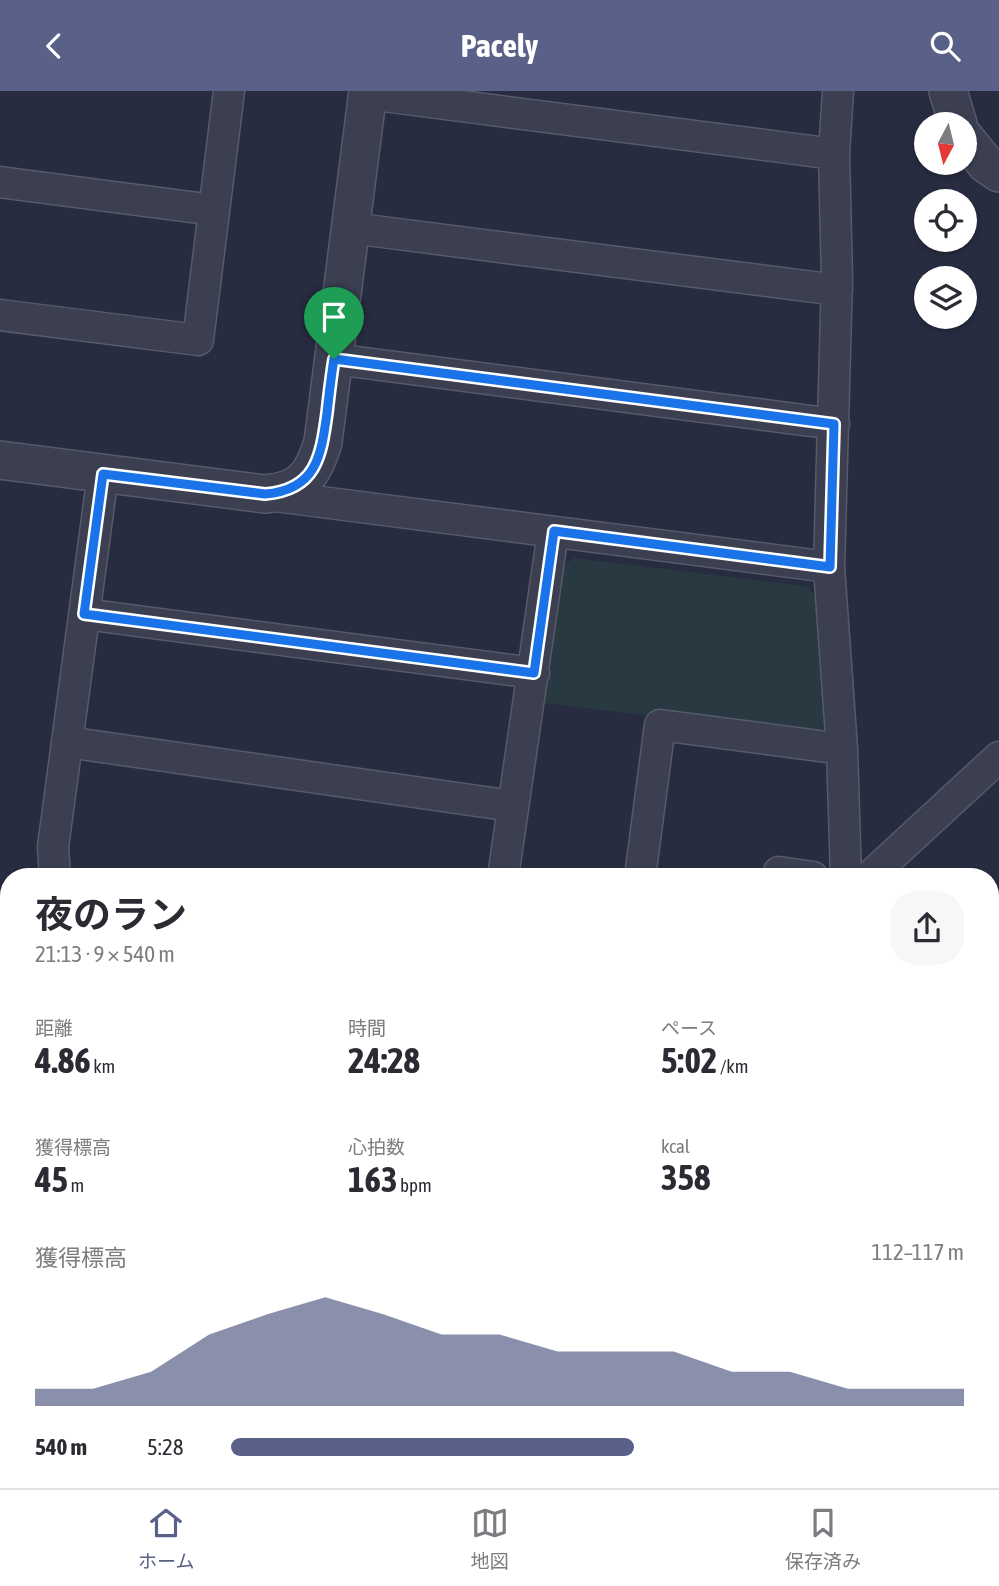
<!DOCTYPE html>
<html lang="ja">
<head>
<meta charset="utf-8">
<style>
	:root { --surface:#fff; --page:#f7f7f7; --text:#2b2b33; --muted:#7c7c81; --line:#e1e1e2; --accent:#5a6189 }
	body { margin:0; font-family:"Asap Condensed","Noto Sans JP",sans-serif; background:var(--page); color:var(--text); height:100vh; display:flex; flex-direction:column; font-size:26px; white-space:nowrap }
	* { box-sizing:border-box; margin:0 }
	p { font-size:23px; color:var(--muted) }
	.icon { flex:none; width:38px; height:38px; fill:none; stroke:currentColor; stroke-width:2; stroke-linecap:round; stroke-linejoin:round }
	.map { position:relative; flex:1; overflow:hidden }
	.details { position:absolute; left:0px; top:777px; width:999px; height:621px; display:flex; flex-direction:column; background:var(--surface); border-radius:28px 28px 0 0; box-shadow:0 2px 5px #0004 }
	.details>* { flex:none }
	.needle { width:46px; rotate:187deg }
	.tools { position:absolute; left:914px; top:21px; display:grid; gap:14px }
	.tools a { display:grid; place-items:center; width:63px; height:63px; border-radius:50%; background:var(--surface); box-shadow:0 2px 5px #0004; font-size:35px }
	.pin { position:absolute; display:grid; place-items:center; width:60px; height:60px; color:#fff; margin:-72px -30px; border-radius:50% 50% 50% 0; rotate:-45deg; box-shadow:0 0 7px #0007 }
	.pin .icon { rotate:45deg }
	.round { display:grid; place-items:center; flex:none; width:74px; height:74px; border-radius:28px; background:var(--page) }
	.headline { display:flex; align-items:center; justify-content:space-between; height:119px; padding:0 35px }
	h1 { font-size:38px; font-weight:700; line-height:52px }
	.figures { display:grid; grid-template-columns:repeat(3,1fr); gap:10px; height:119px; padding:7px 35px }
	.figures div { display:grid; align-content:center }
	.figures b { font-size:35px; font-weight:700 }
	.figures small { font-size:19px; font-weight:400 }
	.figures p { font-size:19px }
	.chart { height:196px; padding:14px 35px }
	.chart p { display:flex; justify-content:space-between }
	.chart svg { width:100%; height:126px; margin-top:7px; fill:var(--accent); opacity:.7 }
	ul { padding:0 35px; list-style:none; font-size:23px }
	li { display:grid; grid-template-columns:112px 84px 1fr; align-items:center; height:52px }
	li i { height:18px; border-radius:9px; background:var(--accent) }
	header { display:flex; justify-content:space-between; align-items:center; height:91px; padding:0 35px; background:var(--accent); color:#fff; font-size:32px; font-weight:700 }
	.tab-bar { display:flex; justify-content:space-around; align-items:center; height:98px; border-top:2px solid var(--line); background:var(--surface); font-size:19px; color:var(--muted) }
	.tab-bar a { display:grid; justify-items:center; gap:4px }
	.tab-bar .selected { color:var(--accent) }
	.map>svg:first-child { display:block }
	.green { fill:#293941 }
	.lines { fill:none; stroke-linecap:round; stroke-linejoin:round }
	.minor-casing { stroke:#565a6a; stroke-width:33 }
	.tertiary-casing { stroke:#565a6a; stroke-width:40 }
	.minor { stroke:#3b3f50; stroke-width:30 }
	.tertiary { stroke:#3b3f50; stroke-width:37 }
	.route-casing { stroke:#fff; stroke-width:14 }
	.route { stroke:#1a73e8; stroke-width:9 }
</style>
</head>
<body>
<header><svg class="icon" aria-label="back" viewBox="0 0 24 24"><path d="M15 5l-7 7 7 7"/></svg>Pacely<svg class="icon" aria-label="search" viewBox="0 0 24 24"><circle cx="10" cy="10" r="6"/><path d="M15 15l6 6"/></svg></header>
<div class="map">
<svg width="999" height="1397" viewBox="0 0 999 1397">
	<rect width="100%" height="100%" fill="#272c40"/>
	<path class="green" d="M574 467 806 495 819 509 829 632 815 644 542 612 559 478Z
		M999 943V1196L991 1197 990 947Z"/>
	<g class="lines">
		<g class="minor-casing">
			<path id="minor" d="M838 0 834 63 837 187 829 476 842 658 846 786
				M368 3 834 63
				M0 91 214 119
				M351 137 837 199
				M0 224 198 249 229 0
				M334 268 834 333
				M267 404 829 476
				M84 523 534 582
				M67 651 512 715
				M55 786 53 756 103 383
				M503 786 553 441
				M640 786 660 634 842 658
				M779 786V781L813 786
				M869 786 999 666
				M0 900 9 901
				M0 1100 9 1101
				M990 1276 999 1274
				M990 1312 999 1313
				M555 1390 614 1397
				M17 1397 18 1390
				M427 1397 428 1390
				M919 1397 920 1390"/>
		</g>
		<g class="tertiary-casing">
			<path id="tertiary" d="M948 0 958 33
				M964 46 986 73 999 82
				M0 369 265 403C301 400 313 385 323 351L368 0"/>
		</g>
		<use href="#minor" class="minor"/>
		<use href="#tertiary" class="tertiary"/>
	</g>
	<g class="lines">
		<g class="route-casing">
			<path id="route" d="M334 268 834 333 830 476 554 440 534 582 84 523 103 383 265 403C316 399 321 366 327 322 329 304 331 286 334 268Z"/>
		</g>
		<use href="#route" class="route"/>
	</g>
</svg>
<div class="tools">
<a><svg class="needle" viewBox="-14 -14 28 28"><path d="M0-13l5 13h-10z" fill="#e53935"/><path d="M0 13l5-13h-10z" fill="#7c7c81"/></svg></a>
<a><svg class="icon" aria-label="locate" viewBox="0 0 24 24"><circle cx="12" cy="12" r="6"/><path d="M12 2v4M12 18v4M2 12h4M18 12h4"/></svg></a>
<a><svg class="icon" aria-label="layers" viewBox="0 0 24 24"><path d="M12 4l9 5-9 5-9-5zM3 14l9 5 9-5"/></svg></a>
</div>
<div class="pin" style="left:334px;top:268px;background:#1e9e55"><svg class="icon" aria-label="arrive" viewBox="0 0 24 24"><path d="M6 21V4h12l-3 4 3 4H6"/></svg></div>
<section class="details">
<div class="headline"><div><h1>夜のラン</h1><p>21:13 · 9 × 540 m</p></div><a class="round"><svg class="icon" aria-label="share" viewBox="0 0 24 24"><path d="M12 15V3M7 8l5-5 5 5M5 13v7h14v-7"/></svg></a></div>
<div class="figures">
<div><p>距離</p><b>4.86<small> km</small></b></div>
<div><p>時間</p><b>24:28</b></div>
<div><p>ペース</p><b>5:02<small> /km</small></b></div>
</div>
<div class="figures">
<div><p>獲得標高</p><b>45<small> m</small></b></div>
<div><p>心拍数</p><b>163<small> bpm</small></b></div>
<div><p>kcal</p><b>358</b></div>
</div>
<div class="chart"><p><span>獲得標高</span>112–117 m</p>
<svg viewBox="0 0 160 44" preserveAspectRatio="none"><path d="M0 44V38L10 38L20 32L30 19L40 12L50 6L60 12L70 19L80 19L90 25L100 25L110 25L120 32L130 32L140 38L150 38L160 38V44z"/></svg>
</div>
<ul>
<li><b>540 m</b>5:28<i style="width:55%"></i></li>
</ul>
</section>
</div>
<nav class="tab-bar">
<a class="selected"><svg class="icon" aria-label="home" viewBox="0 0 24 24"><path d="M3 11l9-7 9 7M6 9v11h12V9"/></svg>ホーム</a>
<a><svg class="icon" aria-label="map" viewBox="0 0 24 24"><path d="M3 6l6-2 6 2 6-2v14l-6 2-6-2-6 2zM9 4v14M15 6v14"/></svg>地図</a>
<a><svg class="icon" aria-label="saved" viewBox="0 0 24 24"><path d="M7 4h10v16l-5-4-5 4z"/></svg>保存済み</a>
</nav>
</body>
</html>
